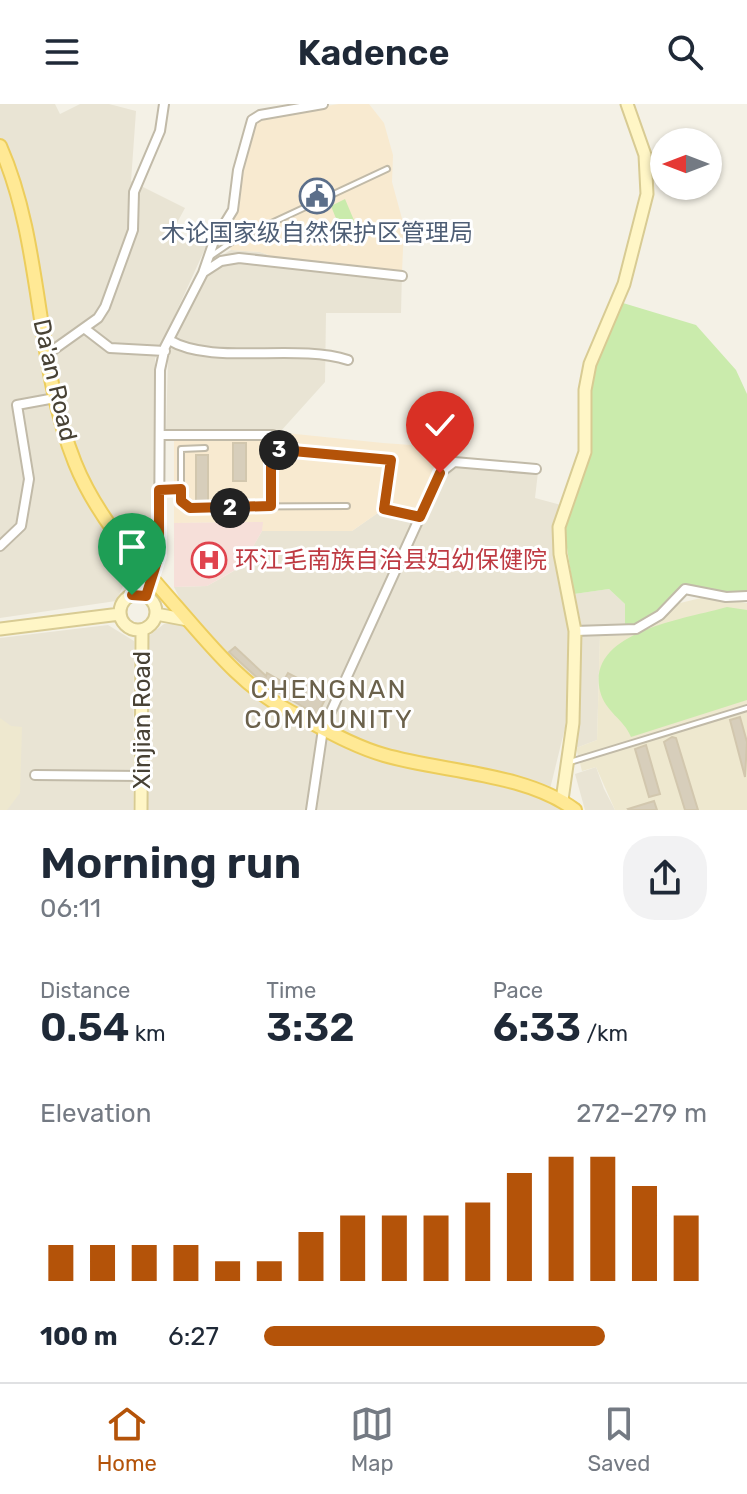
<!DOCTYPE html>
<html lang="en">
<head>
<meta charset="utf-8">
<style>
	:root { --surface:#fff; --page:#f2f2f3; --text:#1f2937; --muted:#747a83; --line:#e0e1e3; --accent:#b45309 }
	body { margin:0; font-family:Rubik,"Noto Sans SC",sans-serif; background:var(--page); color:var(--text); height:100vh; display:flex; flex-direction:column; font-size:30px; white-space:nowrap }
	* { box-sizing:border-box; margin:0 }
	p { font-size:26px; color:var(--muted) }
	.icon { flex:none; width:44px; height:44px; fill:none; stroke:currentColor; stroke-width:2; stroke-linecap:round; stroke-linejoin:round }
	.map { position:relative; height:706px; overflow:hidden }
	.sheet { display:flex; flex-direction:column; background:var(--surface); flex:1 }
	.sheet>* { flex:none }
	.needle { width:52px; rotate:270deg }
	.fabs { position:absolute; left:650px; top:24px; display:grid; gap:16px }
	.fabs a { display:grid; place-items:center; width:72px; height:72px; border-radius:50%; background:var(--surface); box-shadow:0 2px 6px #0004; font-size:40px }
	.pin { position:absolute; display:grid; place-items:center; width:68px; height:68px; color:#fff; margin:-82px -34px; border-radius:50% 50% 50% 0; rotate:-45deg; box-shadow:0 0 8px #0007 }
	.pin .icon { rotate:45deg }
	.km { position:absolute; width:40px; height:40px; margin:-20px; border-radius:50%; background:#222; color:#fff; font-size:22px; line-height:40px; text-align:center }
	.round { display:grid; place-items:center; flex:none; width:84px; height:84px; border-radius:32px; background:var(--page) }
	.headline { display:flex; align-items:center; justify-content:space-between; height:136px; padding:0 40px }
	h1 { font-size:44px; font-weight:600; line-height:60px }
	.figures { display:grid; grid-template-columns:repeat(3,1fr); gap:12px; height:136px; padding:8px 40px }
	.figures div { display:grid; align-content:center }
	.figures b { font-size:40px; font-weight:600 }
	.figures small { font-size:22px; font-weight:400 }
	.figures p { font-size:22px }
	.chart { height:224px; padding:16px 40px }
	.chart p { display:flex; justify-content:space-between }
	.chart svg { width:100%; height:144px; margin-top:8px; stroke:var(--accent); stroke-width:6 }
	ul { padding:0 40px; list-style:none; font-size:26px }
	li { display:grid; grid-template-columns:128px 96px 1fr; align-items:center; height:60px }
	li i { height:20px; border-radius:10px; background:var(--accent) }
	header { display:flex; justify-content:space-between; align-items:center; height:104px; padding:0 40px; background:var(--surface); font-size:36px; font-weight:600 }
	.tab-bar { display:flex; justify-content:space-around; align-items:center; height:112px; border-top:2px solid var(--line); background:var(--surface); font-size:22px; color:var(--muted) }
	.tab-bar a { display:grid; justify-items:center; gap:4px }
	.tab-bar .active { color:var(--accent) }
	.map>svg:first-child { display:block }
	.residential { fill:#e9e4d4 }
	.commercial { fill:#f8ead0 }
	.education { fill:#eee8cf }
	.medical { fill:#f6dfd9 }
	.green { fill:#caebac }
	.building { fill:#d7cebb; stroke:#d2c7ae; stroke-width:2 }
	.lines { fill:none; stroke-linecap:round; stroke-linejoin:round }
	.lane-casing { stroke:#c1baa8; stroke-width:8 }
	.street-casing { stroke:#c1baa8; stroke-width:12 }
	.secondary-casing { stroke:#d8cb93; stroke-width:15 }
	.primary-casing { stroke:#eccd5d; stroke-width:16 }
	.lane { stroke:#fff; stroke-width:4 }
	.street { stroke:#fff; stroke-width:8 }
	.secondary { stroke:#fff6c6; stroke-width:11 }
	.primary { stroke:#ffe995; stroke-width:12 }
	.route-casing { stroke:#fff; stroke-width:16 }
	.route { stroke:#b45309; stroke-width:10 }
	.labels { text-anchor:middle; dominant-baseline:central; stroke-width:6; stroke-linejoin:round; paint-order:stroke }
	.service-label { font-size:24px; fill:#4e5e75; stroke:#fff }
	.street-label { font-size:24px; fill:#484235; stroke:#fff }
	.health-label { font-size:24px; fill:#be3a42; stroke:#fff; text-anchor:start }
	.neighbourhood-label { font-size:26px; letter-spacing:2px; fill:#6b614b; stroke:#fff }
</style>
</head>
<body>
<header><svg class="icon" aria-label="menu" viewBox="0 0 24 24"><path d="M4 6h16M4 12h16M4 18h16"/></svg>Kadence<svg class="icon" aria-label="search" viewBox="0 0 24 24"><circle cx="10" cy="10" r="6"/><path d="M15 15l6 6"/></svg></header>
<div class="map">
<svg width="747" height="706" viewBox="0 0 747 706">
	<rect width="100%" height="100%" fill="#f4f1e6"/>
	<path class="residential" d="M0 0H55L60 10 80 0H109L136 7 131 77 185 104 172 128 192 136 197 126 209 136 155 255 154 439 133 446 75 351 62 309 21 81 0 34Z
		M0 49 15 90 47 282 84 388 125 452 130 468 116 497 0 514Z
		M231 146 260 148 285 157 325 163 402 168 401 209H326L325 278 280 328 166 326 168 256 175 231 212 157Z
		M454 360 538 368 535 394 561 401 556 440 568 505 570 555 565 624 550 685 385 648 311 614 266 588 237 565 181 497 174 483 207 482 241 463 262 427H352L382 406 414 413 426 387 435 390 447 365Z
		M609 485 625 500V531L600 532 597 636 576 644 581 519 574 490Z
		M164 520H183L242 583 273 605 316 628 375 653 548 694 567 706H145L146 534Z
		M108 521 134 537 133 706H0V534Z
		M596 663 604 685 615 706H585L575 670Z"/>
	<path class="commercial" d="M339 0H369L384 19 393 51 392 78 404 122 402 168 325 163 285 157 260 148 231 146 223 130 237 107 239 67 252 20 263 12Z
		M276 328 383 339 440 343 435 366 414 413 382 406 352 427H262V418L174 419V334L276 333Z"/>
	<path class="education" d="M705 493 747 499V706H615L596 663 582 667 576 644 597 636 600 532 628 531 650 524 676 500Z
		M0 614 11 622 22 623 20 689 7 706H0Z"/>
	<path class="medical" d="M263 418 262 427 242 462 207 482 174 483V419Z"/>
	<path class="green" d="M345 95 356 121 341 127 331 102Z
		M623 199 696 221 736 266 747 290V489H722L683 482 655 512 625 524V500L609 485 574 490 564 424 591 343 590 279 596 255Z
		M727 503 747 506V596L631 633C624 615 605 608 600 587 586 527 686 515 727 503Z"/>
	<path class="building" d="M233 339H246V377H233Z
		M196 351H208V398H196Z
		M235 543 266 572 267 569 283 578 288 569 328 590 317 611 263 579 229 548Z
		M740 613 747 638 745 673 730 616Z
		M672 633 676 634 698 706H685L664 638Z
		M646 641 660 690 649 693 635 645Z
		M654 697 657 706H629L628 705Z"/>
	<g class="lines">
		<g class="lane-casing">
			<path id="lane" d="M211 152 233 137 387 65
				M205 344 181 345V397L187 403 347 402
				M161 385H181
				M271 402V345L391 356 384 405 419 412
				M570 658 747 604"/>
		</g>
		<g class="street-casing">
			<path id="street" d="M204 168 221 157 239 154 402 172
				M84 224 110 244 165 247
				M169 236C212 262 295 239 348 256
				M46 251 98 214 105 203 133 126 134 88 160 27 164 0
				M160 331H273
				M0 442 21 422 29 375 17 301 55 294
				M146 492 159 451 160 266 165 243 203 169 214 137 233 106 238 66 252 16 260 11 323 0
				M575 527 636 525 660 511 685 485 726 493 747 492
				M35 671 141 672
				M311 706 323 625 440 369 454 358 536 365"/>
		</g>
		<g class="secondary-casing">
			<path id="secondary" d="M120 508a18 18 0 1 1 36 0a18 18 0 1 1-36 0Z
				M156 510 188 516
				M0 525 120 510
				M562 696 573 619 575 527 560 450 559 423 585 348V286L590 260 624 180 647 90 645 51 627 0
				M141 706 142 526"/>
		</g>
		<g class="primary-casing">
			<path id="primary" d="M0 42C44 142 34 257 75 359 97 414 138 458 176 502 211 542 243 583 291 608 321 623 352 642 384 651 443 668 526 669 575 706"/>
		</g>
		<use href="#lane" class="lane"/>
		<use href="#street" class="street"/>
		<use href="#secondary" class="secondary"/>
		<use href="#primary" class="primary"/>
	</g>
	<g class="lines">
		<g class="route-casing">
			<path id="route" d="M132 491 146 492 159 451V386L181 385V397L190 404 271 402V345L391 356 384 405 420 413 440 369"/>
		</g>
		<use href="#route" class="route"/>
	</g>
	<defs>
		<g id="civic-ring" transform="scale(1.8)"><circle r="9.5" fill="#fff" stroke="#5c6f8a" stroke-width="1.5"/><path d="M-.6-6.5H3V-4.5H.6V-3L4-1V1h2V6H-6V1h2V-1L-.6-3ZM-1.2 2.5V6h2.4V2.5Z" fill="#5c6f8a"/></g>
		<g id="hospital-ring" transform="scale(1.8)"><circle r="9.5" fill="#fff" stroke="#e0444e" stroke-width="1.5"/><path d="M-5-5h3v3.5h4V-5h3V5h-3V1.5h-4V5h-3Z" fill="#e0444e"/></g>
	</defs>
	<g fill-rule="evenodd">
		<use href="#civic-ring" x="317" y="92"/>
		<use href="#hospital-ring" x="209" y="456"/>
	</g>
	<g class="labels">
		<g class="service-label">
			<text x="317" y="129">木论国家级自然保护区管理局</text>
		</g>
		<g class="street-label">
			<text transform="translate(55 276) rotate(77)">Da'an Road</text>
			<text transform="translate(142 616) rotate(-90)">Xinjian Road</text>
		</g>
		<g class="health-label">
			<text x="235" y="456">环江毛南族自治县妇幼保健院</text>
		</g>
		<g class="neighbourhood-label">
			<text x="329" y="585">CHENGNAN<tspan x="329" dy="30">COMMUNITY</tspan></text>
		</g>
	</g>
</svg>
<div class="fabs">
<a><svg class="needle" viewBox="-14 -14 28 28"><path d="M0-13l5 13h-10z" fill="#e53935"/><path d="M0 13l5-13h-10z" fill="#747a83"/></svg></a>
</div>
<div class="pin" style="left:132px;top:491px;background:#1e9e55"><svg class="icon" aria-label="arrive" viewBox="0 0 24 24"><path d="M6 21V4h12l-3 4 3 4H6"/></svg></div>
<div class="pin" style="left:440px;top:369px;background:#d93025"><svg class="icon" aria-label="check" viewBox="0 0 24 24"><path d="M5 12l5 5 9-10"/></svg></div>
<b class="km" style="left:230px;top:404px">2</b>
<b class="km" style="left:279px;top:346px">3</b>
</div>
<section class="sheet">
<div class="headline"><div><h1>Morning run</h1><p>06:11</p></div><a class="round"><svg class="icon" aria-label="share" viewBox="0 0 24 24"><path d="M12 15V3M7 8l5-5 5 5M5 13v7h14v-7"/></svg></a></div>
<div class="figures">
<div><p>Distance</p><b>0.54<small> km</small></b></div>
<div><p>Time</p><b>3:32</b></div>
<div><p>Pace</p><b>6:33<small> /km</small></b></div>
</div>
<div class="chart"><p><span>Elevation</span>272–279 m</p>
<svg viewBox="0 0 160 44" preserveAspectRatio="none"><path d="M5 44V33M15 44V33M25 44V33M35 44V33M45 44V38M55 44V38M65 44V29M75 44V24M85 44V24M95 44V24M105 44V20M115 44V11M125 44V6M135 44V6M145 44V15M155 44V24"/></svg>
</div>
<ul>
<li><b>100 m</b>6:27<i style="width:77%"></i></li>
</ul>
</section>
<nav class="tab-bar">
<a class="active"><svg class="icon" aria-label="home" viewBox="0 0 24 24"><path d="M3 11l9-7 9 7M6 9v11h12V9"/></svg>Home</a>
<a><svg class="icon" aria-label="map" viewBox="0 0 24 24"><path d="M3 6l6-2 6 2 6-2v14l-6 2-6-2-6 2zM9 4v14M15 6v14"/></svg>Map</a>
<a><svg class="icon" aria-label="saved" viewBox="0 0 24 24"><path d="M7 4h10v16l-5-4-5 4z"/></svg>Saved</a>
</nav>
</body>
</html>
